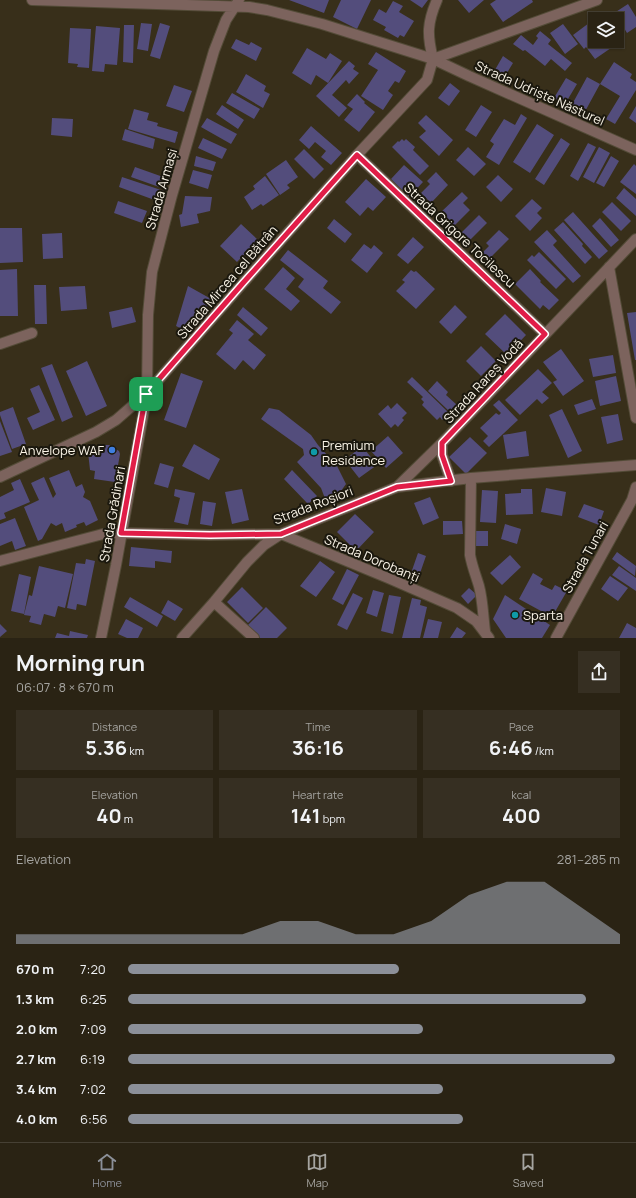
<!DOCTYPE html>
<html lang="en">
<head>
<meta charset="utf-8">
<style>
	:root { --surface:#2a2314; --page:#362f22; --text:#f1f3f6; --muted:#a5a4a0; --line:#464034; --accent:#8c9099 }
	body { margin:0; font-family:Manrope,sans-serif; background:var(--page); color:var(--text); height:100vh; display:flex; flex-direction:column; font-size:15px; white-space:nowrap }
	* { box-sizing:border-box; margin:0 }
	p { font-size:13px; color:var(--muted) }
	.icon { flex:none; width:22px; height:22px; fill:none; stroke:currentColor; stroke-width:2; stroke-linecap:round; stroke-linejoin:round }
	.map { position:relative; height:638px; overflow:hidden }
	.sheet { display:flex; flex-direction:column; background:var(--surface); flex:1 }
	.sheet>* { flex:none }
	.tools { position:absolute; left:588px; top:12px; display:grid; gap:8px }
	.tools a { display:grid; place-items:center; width:36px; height:36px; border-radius:0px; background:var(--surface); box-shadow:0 1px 3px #0004,0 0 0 1px var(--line); font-size:20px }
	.pin { position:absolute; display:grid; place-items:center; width:34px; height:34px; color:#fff; margin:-17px; border-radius:8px; box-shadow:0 2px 6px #0006 }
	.round { display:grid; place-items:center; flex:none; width:42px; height:42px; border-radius:0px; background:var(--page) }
	.overview { display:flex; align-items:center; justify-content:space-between; height:68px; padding:0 16px }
	h1 { font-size:22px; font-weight:700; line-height:30px }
	.stats { display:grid; grid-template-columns:repeat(3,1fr); gap:6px; height:68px; padding:4px 16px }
	.stats div { display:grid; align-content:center; border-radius:0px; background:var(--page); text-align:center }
	.stats b { font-size:20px; font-weight:700 }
	.stats small { font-size:11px; font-weight:400 }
	.stats p { font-size:11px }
	.chart { height:112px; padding:8px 16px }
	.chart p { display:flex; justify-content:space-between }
	.chart svg { width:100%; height:72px; margin-top:4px; fill:var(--accent); opacity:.7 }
	ul { padding:0 16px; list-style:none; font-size:13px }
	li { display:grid; grid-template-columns:64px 48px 1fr; align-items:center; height:30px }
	li i { height:10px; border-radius:5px; background:var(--accent) }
	.dock { display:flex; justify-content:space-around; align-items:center; height:56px; border-top:1px solid var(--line); background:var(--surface); font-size:11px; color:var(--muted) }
	.dock a { display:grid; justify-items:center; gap:2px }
	.dock .current { color:var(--accent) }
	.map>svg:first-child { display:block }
	.building { fill:#534d7c }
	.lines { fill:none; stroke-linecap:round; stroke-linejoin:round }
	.minor-casing { stroke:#534b37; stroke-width:12 }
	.tertiary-casing { stroke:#534b37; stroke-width:12 }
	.minor { stroke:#7c635d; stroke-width:10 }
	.tertiary { stroke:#7c635d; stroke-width:10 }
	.route-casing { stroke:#fff; stroke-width:8 }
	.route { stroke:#e11d48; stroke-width:5 }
	.shop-dot { fill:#3f7fe0; stroke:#1b180e; stroke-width:1.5 }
	.culture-dot { fill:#0f9aa8; stroke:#1b180e; stroke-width:1.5 }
	.labels { text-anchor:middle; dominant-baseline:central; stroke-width:4; stroke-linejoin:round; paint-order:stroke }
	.street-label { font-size:13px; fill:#faf4e7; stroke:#1b180e }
	.poi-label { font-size:13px; fill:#faf4e7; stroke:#1b180e; text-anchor:start }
</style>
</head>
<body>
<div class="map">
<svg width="636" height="638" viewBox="0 0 636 638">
	<rect width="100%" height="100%" fill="#382f1a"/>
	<path class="building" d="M289 0H329L324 13Z
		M341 0H371L357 29 333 17Z
		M410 0H428L422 8Z
		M458 0H484L469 13Z
		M496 0H532L533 2 503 22 490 4Z
		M393 1 403 6 399 12 414 21 404 37 400 35 398 38 384 30 386 27 373 20 379 9 386 13Z
		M628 4 636 17V27L627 33 624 28 617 33V19H605Z
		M141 23 152 24 148 51 137 49Z
		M160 23 170 26 160 59 150 56Z
		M589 23 595 32V41H606L611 48 595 59 586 47 584 49 573 35Z
		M563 24 578 44 565 54 550 33Z
		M124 25H134L133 63 123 62Z
		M96 26 120 28 117 65 105 64 104 72 92 71Z
		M70 28 91 29 89 68 77 67 78 64 68 63Z
		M540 31 551 40 548 44 572 63 565 71 551 59 545 66 525 50 523 51 513 44 521 35 533 45 538 38 536 36Z
		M236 39 249 45 251 42 262 48 256 61 231 48Z
		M307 48 326 59 330 53 342 61 328 83 316 75 311 85 292 73Z
		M376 52 406 71 399 83 395 81 388 91 393 95 383 110 361 96 378 70 368 64Z
		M503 56 513 63 502 81 492 75Z
		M349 61 355 66 353 69 359 73 349 84 346 80 332 95 347 108 339 117 316 96Z
		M614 62 632 74 630 78 636 82V90L615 124 606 119 620 96 600 84Z
		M246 74 266 86 264 91 270 94 263 108 236 92Z
		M587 77 600 84 582 117 569 110Z
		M566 78 577 84 565 104 554 98Z
		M450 83 460 91 449 106 438 98Z
		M174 85 192 91 184 112 166 106Z
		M232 93 260 109 254 119 226 103Z
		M357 94 365 102 364 103 375 112 359 132 344 120 353 109 347 105Z
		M222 105 244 120 238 129 216 114Z
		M481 105 492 112 476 137 465 130Z
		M636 106V123L629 118Z
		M134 109 149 113 147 120 158 123 157 126 178 132 175 143 128 129Z
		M521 114 527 118 499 165 486 157 494 144 490 141 504 119 515 125Z
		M426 115 453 140 439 156 419 137 426 131 418 123Z
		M52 118 73 119 72 137 51 135Z
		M207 118 237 134 231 144 201 127Z
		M537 124 554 135 530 173 513 162Z
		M311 126 342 153 331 165 321 157 326 151 315 142 309 149 299 140Z
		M125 129 155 139 153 149 122 140Z
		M203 138 227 149 222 159 198 148Z
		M561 138 570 144 544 185 535 179Z
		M402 139 404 141 406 139 415 147 413 150 429 166 420 175 392 147 398 141 399 142Z
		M588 143 596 147 578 181 570 176Z
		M468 147 486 164 474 176 456 160Z
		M599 147 610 153 594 183 583 177Z
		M304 149 324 169 314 179 294 159Z
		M196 156 216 162 213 171 194 166Z
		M611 156 619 161 604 187 596 183Z
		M286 160 298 177 287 185 290 188 280 195 266 174Z
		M634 164 636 166V194L620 182Z
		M404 165 423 182 409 197 391 179Z
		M135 167 166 178 162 188 131 177Z
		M193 170 212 175 208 189 189 183Z
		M436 172 448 185 431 203 421 193 430 184 427 181Z
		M498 175 513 189 501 202 486 187Z
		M265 176 279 195 263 206 261 204 252 210 244 197 255 189 253 186Z
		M122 177 164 191 160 202 119 187Z
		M366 179 386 197 373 211 368 207 360 216 345 202Z
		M624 188 636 199V216L616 198Z
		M462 192 468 198 463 203 470 210 453 227 439 214Z
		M185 196 212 197 210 211 197 214 199 223 181 227 179 215 182 214Z
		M532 199 542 208 537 213 542 218 530 231 515 216Z
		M118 201 147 211 142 223 114 213Z
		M612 202 631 221 621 231 602 212Z
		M573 212 608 251 599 259 564 220Z
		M479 215 487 223 467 243 459 235Z
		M600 218 619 240 611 247 592 226Z
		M334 219 352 234 345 243 327 228Z
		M563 222 583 244 582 246 592 257 585 264 554 230Z
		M241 224 258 240 237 262 220 246Z
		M0 228H22L23 262 0 263Z
		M499 230 509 239 488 260 482 253 489 246 486 243Z
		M547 230 557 241 553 245 581 276 573 283 534 242Z
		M62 233 63 258 43 259 42 234Z
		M413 237 424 247 408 264 397 255Z
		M364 244 371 249 374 245 383 253 367 273 351 260Z
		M288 250 328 281 323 288 341 302 331 314 298 287 304 279 280 260Z
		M539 252 566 279 556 289 527 260 532 255 534 257Z
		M283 267 295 278 286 289 300 301 291 311 264 289Z
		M17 269 18 316H0V270Z
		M530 269 541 281 540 282 559 300 549 310 543 305 540 309 515 284Z
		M411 270 414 272 416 271 435 289 416 309 396 291 405 282 402 280Z
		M34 285H46L47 324H35Z
		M85 286 87 309 61 311 59 287Z
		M188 286 213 300 186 331 176 326Z
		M455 305 467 317 451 334 439 322Z
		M132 307 136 322 112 328 109 312Z
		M243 307 268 328 261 336 237 315Z
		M636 312V360H635L627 313Z
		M505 314 526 335 507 355 485 334Z
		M237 320 254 334 248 340 266 355 254 370 243 360 235 370 216 354 233 333 229 330Z
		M481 346 496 361 481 376 466 361Z
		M561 349 584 381 563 396 553 382 557 380 543 362Z
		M613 355 616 373 593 377 589 359Z
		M87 361 107 406 86 416 66 371Z
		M52 364 73 417 62 422 41 368Z
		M538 369 552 383 542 392 549 398 542 404 537 399 520 415 505 400Z
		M181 373 203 381 186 428 164 420Z
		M616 376 621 401 600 406 595 381Z
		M412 377 449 413 442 420 440 417 437 420 422 405 424 402 421 399 423 397 407 382Z
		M437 381 448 392 446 395 457 405 450 412 428 391Z
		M39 385 55 420 33 430 27 418 40 412 30 389Z
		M592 399 596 409 578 415 574 405Z
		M499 400 518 420 489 447 483 441 488 436 480 428 496 413 499 415 501 413 493 405Z
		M397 403 407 413 402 418 404 420 398 427 395 424 391 428 378 414 388 405 391 409Z
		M13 407 26 444 12 449 0 415V412Z
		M269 408 279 410 311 435 318 445 337 466 346 484 341 491 342 494 326 501 321 488 297 462 304 455 303 449 261 419Z
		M562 409 582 451 568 458 549 415Z
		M618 414 623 440 607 444 601 417Z
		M0 421 12 452 0 456Z
		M526 431 529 456 507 459 503 435Z
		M388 436 403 453 386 468 371 451Z
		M470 437 487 453 466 474 449 457Z
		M194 444 220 459 209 480 182 466Z
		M101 445H109L119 451 120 454 115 482 94 479 95 471 90 470 88 452Z
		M362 446 377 465 359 478 345 460Z
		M160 463 174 467 168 488 154 484Z
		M69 470 76 487 82 484 85 492 83 497 90 501 98 520 86 526 84 522 76 525 77 527 65 532 62 523 56 526 51 523 42 539 38 541 24 507 39 500 31 483 44 477 53 498 56 494 49 478Z
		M292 470 317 496 308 504 284 479Z
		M20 479 30 502 4 513 6 518 0 520V497L14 490 11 483Z
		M546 488 566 492 562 516 541 512Z
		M175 489 195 493 188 525 174 522 180 498 174 496Z
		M242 489 249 520 232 524 225 492Z
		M521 489H532L533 514 506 515 505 494 521 493Z
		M482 490 498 491 496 523 480 522Z
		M430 497 439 518 423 525 414 503Z
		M203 501 216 503 212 526 200 524Z
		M584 504 604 511 599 525 578 517Z
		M355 514 374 532 356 551 337 532Z
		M15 518 26 546 15 550 12 541 0 546V524Z
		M443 521H462L463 534 443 535Z
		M505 524 521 529 517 544 501 539Z
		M476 531H488V546H476Z
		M131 547 172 551 171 563 155 561V568L129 566Z
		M617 552 636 566 635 576 612 559Z
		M418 553 426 556 418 579 410 576Z
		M510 555 521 567 502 585 490 573Z
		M86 559 95 561 86 606 77 604 76 610 67 608 76 563 85 564Z
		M320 561 335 572 316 597 300 586Z
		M39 566 73 574 65 608 58 606 55 617 44 614 41 625 29 622 31 616 24 615 29 595 32 596Z
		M619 566 636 578V591L612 575Z
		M347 569 359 575 343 605 332 599Z
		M533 573 543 579 540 584 552 590 555 585 567 591 552 617 519 599Z
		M19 574 31 577 24 614 11 611Z
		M610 576 628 588 618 601 601 589Z
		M242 587 263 608 248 623 227 602Z
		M469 588 477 595 468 604 461 596Z
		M373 590 384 593 377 617 366 613Z
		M353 593 363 598 347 630 337 625Z
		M389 595 401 597 393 634 381 631Z
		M505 595 550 625 542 638H506L493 619Z
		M130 597 163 616 157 627 124 607Z
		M412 598 421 600 420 605 427 607 420 638H402Z
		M168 600 183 609 175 621 161 613Z
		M266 607 287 628 277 638H260L248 625Z
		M126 619 143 628 138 638H127L118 634Z
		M428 619 442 622 438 638H423Z
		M627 623 636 628V638H619Z
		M0 624 7 631 0 637Z
		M457 627 466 633 462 638H450Z
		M70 631 88 635 87 638H55L57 633 69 636Z"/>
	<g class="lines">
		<g class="minor-casing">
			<path id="minor" d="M437 0C427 23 427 35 433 59L469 76 636 150
				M357 155 545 334
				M609 267 636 418
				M0 344 32 333
				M442 443V455L451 481
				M471 478 470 555C472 566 476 576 479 586 483 601 483 616 485 631
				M397 487 442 443 636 239
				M281 534 388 578 457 608 476 621 489 638
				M0 561 103 534 121 533 210 535 281 534 397 487 471 478 636 465
				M214 602 254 638
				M182 638 214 602 247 562 264 545 281 534
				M556 638 632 500 636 487"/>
		</g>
		<g class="tertiary-casing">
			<path id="tertiary" d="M32 0 249 7 267 10 322 24 433 59 597 0
				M0 477 96 432 116 420 147 393 243 283 357 155 427 80 433 59
				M101 638 116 565 147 393 148 315 152 272 172 195 214 51 226 20 239 0"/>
		</g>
		<use href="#minor" class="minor"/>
		<use href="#tertiary" class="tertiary"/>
	</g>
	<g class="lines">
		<g class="route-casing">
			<path id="route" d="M357 155 545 334 442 443V455L451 481 397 487 281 534 210 535 121 533 146 394 243 283Z"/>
		</g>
		<use href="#route" class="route"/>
	</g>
	<circle class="shop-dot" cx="112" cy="450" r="4"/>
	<g class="culture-dot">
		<circle cx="314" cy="452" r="4"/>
		<circle cx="515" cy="615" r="4"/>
	</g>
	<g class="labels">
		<g class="street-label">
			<text transform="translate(540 93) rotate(24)">Strada Udriște Năsturel</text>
			<text transform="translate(161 189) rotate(-74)">Strada Armași</text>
			<text transform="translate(460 235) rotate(43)">Strada Grigore Tocilescu</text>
			<text transform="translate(227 282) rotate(-49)">Strada Mircea cel Bătrân</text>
			<text transform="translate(483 381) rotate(-47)">Strada Rareș Vodă</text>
			<text transform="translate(313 505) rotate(-21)">Strada Roșiori</text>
			<text transform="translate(112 514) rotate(-80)">Strada Grădinari</text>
			<text transform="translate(585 557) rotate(-61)">Strada Tunari</text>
			<text transform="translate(372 558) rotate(23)">Strada Dorobanți</text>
		</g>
		<g class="poi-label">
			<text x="322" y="445">Premium<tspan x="322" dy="15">Residence</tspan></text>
			<text x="104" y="450" text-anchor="end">Anvelope WAF</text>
			<text x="523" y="615">Sparta</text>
		</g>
	</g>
</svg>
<div class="tools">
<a><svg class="icon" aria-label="layers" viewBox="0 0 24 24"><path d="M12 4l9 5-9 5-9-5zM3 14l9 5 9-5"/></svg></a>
</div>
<div class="pin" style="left:146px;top:394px;background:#1e9e55"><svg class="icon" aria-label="arrive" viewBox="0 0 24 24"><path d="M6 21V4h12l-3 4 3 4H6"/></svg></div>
</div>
<section class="sheet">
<div class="overview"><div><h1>Morning run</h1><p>06:07 · 8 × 670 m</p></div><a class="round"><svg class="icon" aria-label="share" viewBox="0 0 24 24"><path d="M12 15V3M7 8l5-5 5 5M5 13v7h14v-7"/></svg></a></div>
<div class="stats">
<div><p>Distance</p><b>5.36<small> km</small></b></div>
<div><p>Time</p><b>36:16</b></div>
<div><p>Pace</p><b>6:46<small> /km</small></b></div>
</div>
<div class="stats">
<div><p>Elevation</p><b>40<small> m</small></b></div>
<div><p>Heart rate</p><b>141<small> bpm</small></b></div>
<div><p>kcal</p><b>400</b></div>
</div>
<div class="chart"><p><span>Elevation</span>281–285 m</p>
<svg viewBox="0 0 160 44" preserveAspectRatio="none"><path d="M0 44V38L10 38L20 38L30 38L40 38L50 38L60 38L70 30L80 30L90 38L100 38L110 30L120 14L130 6L140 6L150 22L160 38V44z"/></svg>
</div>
<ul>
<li><b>670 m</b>7:20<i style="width:55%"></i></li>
<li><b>1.3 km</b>6:25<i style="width:93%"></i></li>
<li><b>2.0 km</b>7:09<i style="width:60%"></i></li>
<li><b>2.7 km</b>6:19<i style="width:99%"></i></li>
<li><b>3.4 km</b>7:02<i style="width:64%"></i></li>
<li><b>4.0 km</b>6:56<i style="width:68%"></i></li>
</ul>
</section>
<nav class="dock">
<a class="current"><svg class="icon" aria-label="home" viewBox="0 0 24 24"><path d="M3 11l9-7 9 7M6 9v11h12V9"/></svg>Home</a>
<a><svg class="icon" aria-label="map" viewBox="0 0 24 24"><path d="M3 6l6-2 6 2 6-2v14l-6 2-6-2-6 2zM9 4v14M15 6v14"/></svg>Map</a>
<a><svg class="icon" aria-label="saved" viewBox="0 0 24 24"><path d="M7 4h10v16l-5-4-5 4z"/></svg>Saved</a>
</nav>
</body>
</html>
